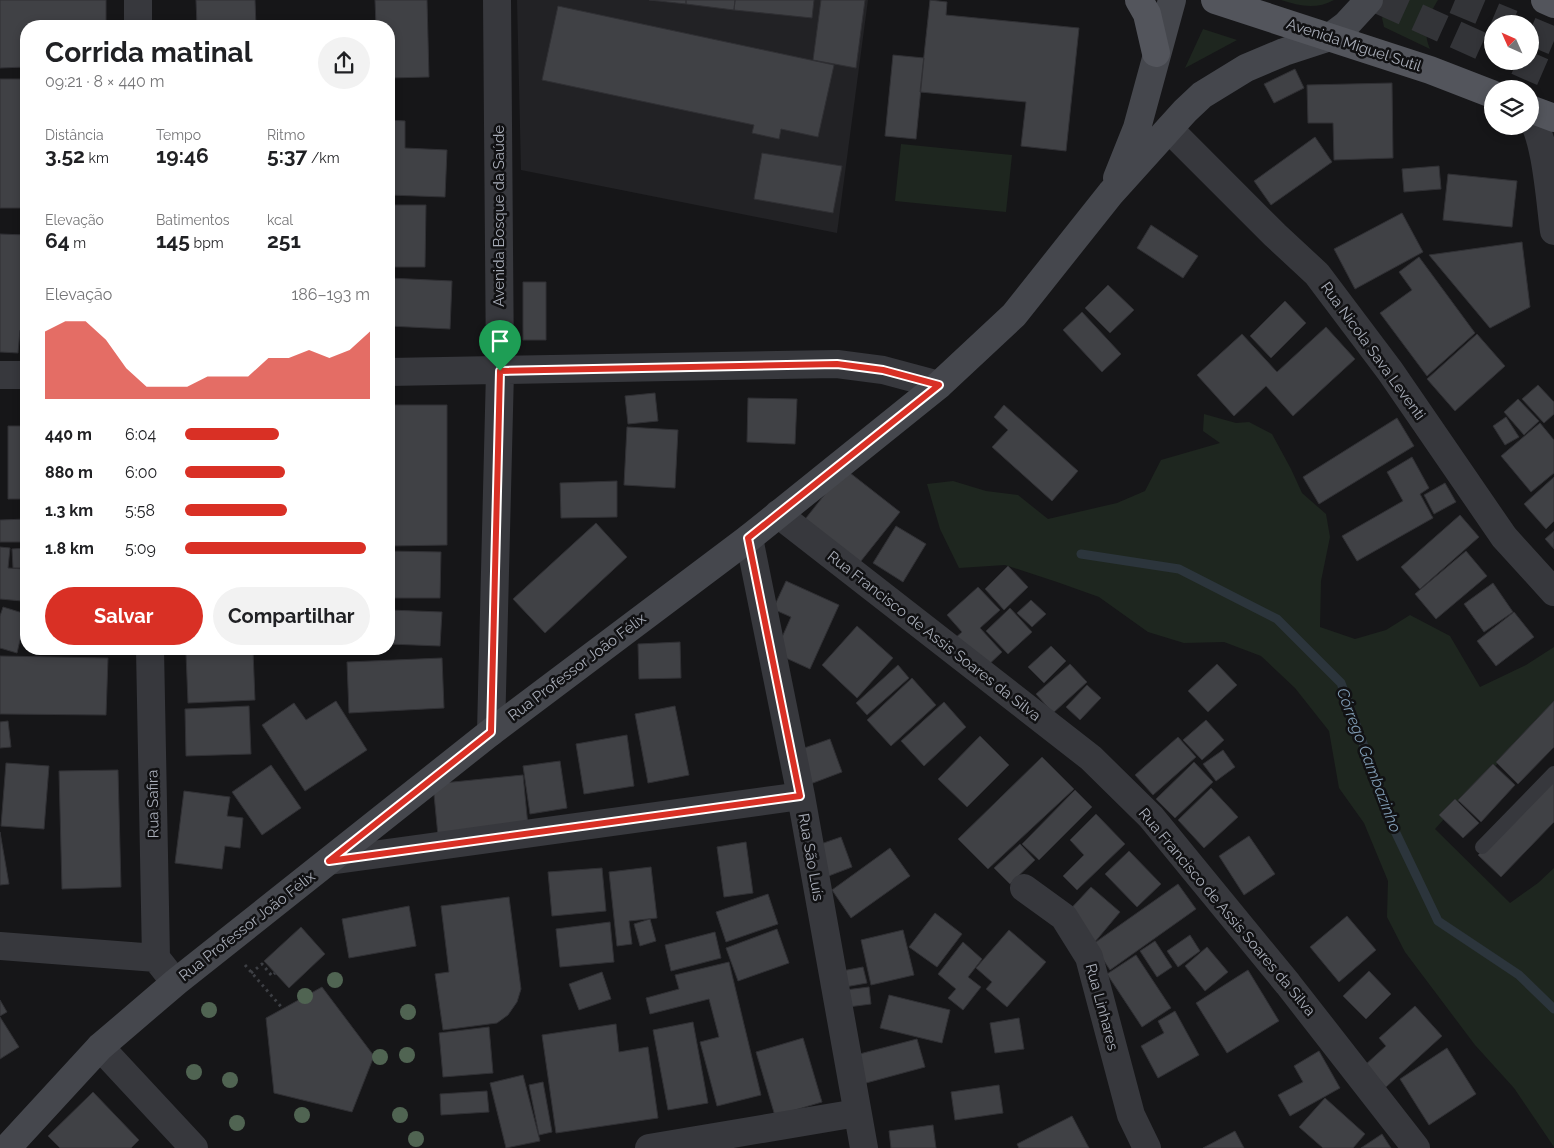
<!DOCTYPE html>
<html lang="pt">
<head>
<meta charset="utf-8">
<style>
	:root { --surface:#fff; --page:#f2f2f2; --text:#202124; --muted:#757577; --accent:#d93025 }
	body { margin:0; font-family:Raleway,sans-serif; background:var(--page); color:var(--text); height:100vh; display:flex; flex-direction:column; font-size:19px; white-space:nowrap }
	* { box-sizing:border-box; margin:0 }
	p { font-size:16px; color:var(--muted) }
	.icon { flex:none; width:28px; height:28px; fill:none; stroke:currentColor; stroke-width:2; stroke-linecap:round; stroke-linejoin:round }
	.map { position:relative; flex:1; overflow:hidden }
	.side { position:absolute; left:20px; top:20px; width:375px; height:635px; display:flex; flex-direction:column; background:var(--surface); border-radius:20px; box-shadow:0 2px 8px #0003 }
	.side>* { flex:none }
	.needle { width:32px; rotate:315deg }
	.controls { position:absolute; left:1484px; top:15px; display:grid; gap:10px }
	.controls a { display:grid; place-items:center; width:55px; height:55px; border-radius:50%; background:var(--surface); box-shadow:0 2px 8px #0003; font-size:25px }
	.pin { position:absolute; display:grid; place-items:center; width:42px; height:42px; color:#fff; margin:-51px -21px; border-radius:50% 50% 50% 0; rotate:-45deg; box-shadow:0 0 5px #0007 }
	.pin .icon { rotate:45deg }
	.round { display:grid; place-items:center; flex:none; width:52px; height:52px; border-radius:26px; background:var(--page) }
	.headline { display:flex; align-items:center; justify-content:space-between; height:85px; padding:0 25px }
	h1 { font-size:28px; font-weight:700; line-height:38px }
	.figures { display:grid; grid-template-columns:repeat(3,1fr); gap:8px; height:85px; padding:5px 25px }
	.figures div { display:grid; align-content:center }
	.figures b { font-size:21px; font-weight:700 }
	.figures small { font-size:14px; font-weight:400 }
	.figures p { font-size:14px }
	.chart { height:140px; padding:10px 25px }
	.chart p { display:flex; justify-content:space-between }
	.chart svg { width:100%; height:90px; margin-top:5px; fill:var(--accent); opacity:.7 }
	.button { display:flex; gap:10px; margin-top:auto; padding:10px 25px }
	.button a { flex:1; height:58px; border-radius:30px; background:var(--accent); color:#fff; font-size:20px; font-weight:700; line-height:58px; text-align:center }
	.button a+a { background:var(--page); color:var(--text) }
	ul { padding:0 25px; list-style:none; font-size:16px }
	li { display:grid; grid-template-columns:80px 60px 1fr; align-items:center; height:38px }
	li i { height:12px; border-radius:6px; background:var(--accent) }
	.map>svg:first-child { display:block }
	.built { fill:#222225 }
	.green { fill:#1e261f }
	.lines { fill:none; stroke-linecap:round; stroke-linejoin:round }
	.stream { stroke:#2c353c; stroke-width:9 }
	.building { fill:#404145; stroke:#303034 }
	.highway-tunnel { stroke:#333438; stroke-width:28; stroke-dasharray:28 14; stroke-linecap:butt }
	.path { stroke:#3d3f44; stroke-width:3; stroke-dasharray:2.5 4; stroke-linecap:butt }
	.lane { stroke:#37383d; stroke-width:14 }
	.street { stroke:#37383d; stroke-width:28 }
	.secondary { stroke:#45474d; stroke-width:28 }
	.primary { stroke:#53555c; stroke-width:28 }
	.tree { fill:#506452 }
	.route-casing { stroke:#fff; stroke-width:10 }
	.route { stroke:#d93025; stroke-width:6 }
	.labels { text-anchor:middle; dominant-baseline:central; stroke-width:5; stroke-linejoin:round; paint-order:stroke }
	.street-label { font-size:15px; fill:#a8adb8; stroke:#111113 }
	.water-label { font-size:16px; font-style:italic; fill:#7f9bb3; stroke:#111113 }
</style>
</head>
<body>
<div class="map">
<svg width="1554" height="1148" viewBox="0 0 1554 1148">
	<rect width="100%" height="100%" fill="#161618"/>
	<path class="built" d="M517 0H649L811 18 814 0H868L837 233 521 170Z"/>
	<path class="green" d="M1281 0H1334C1316 10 1299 6 1281 0Z
		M1392 0H1438C1428 16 1422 31 1430 49L1384 27 1382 18Z
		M1203 29 1237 40 1185 68Z
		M901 144 1012 155 1006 212 895 201Z
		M1204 414 1236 423 1249 422 1272 434 1291 469 1302 493 1326 514 1330 537 1321 581 1320 627 1355 639 1386 630 1410 615 1450 636 1480 687 1526 665 1554 647V708L1463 798 1435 829 1510 903 1538 883 1554 868V1147L1514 1088 1475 1045 1405 952 1387 917 1388 881 1364 823 1339 788 1329 731 1295 688 1261 656 1224 642 1184 643 1148 632 1099 597 1057 582 1005 565 959 568 940 529 927 484 953 481 986 491 1018 495 1048 519 1117 503 1145 491 1161 460 1220 443 1203 431Z"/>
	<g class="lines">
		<path class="stream" d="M1081 554 1179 569 1277 619 1341 683 1394 829 1438 921 1519 975 1554 1009"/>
	</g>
	<path class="building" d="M0 0H106V26H26V67L0 68Z
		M196 0H255L256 26H197Z
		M375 0H427L429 77 389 78V26H376Z
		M649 0H686V4Z
		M686 0H735L734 10 686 4Z
		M735 0H814L812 18 734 10Z
		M821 0H865L856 68 813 60Z
		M930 0 947 2 946 15 1079 28 1066 151 1021 146 1026 102 920 92Z
		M558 6 834 65 818 137 781 129 779 139 752 133 754 125 542 80Z
		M893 55 924 58 916 139 885 136Z
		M1295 69 1304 88 1274 103 1264 84Z
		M0 79H26V208H0Z
		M1392 83 1393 158 1334 160 1333 123H1308L1307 85Z
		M389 120 405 121V148L447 150 445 197 389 195Z
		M1315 137 1332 162 1271 205 1254 181Z
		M762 153 842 166 833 213 754 199Z
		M1439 166 1441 189 1404 192 1402 169Z
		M1448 174 1517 181 1512 227 1443 220Z
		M389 205H426L425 267H389Z
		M1402 213 1423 252 1355 289 1334 249Z
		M1151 225 1198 256 1183 278 1137 248Z
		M0 234 26 235V330H20L18 353 0 352Z
		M1522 242 1530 307 1490 328 1429 255Z
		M1419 257 1475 333 1427 376 1380 313 1412 290 1399 272Z
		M389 278 452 281 450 329 389 326Z
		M523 282H546V340H523Z
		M1108 285 1134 310 1110 333 1085 308Z
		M1285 301 1306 323 1271 358 1250 336Z
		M1082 312 1121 354 1102 372 1063 330Z
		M1326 327 1355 359 1293 416 1266 386 1234 416 1197 375 1242 334 1277 372Z
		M1477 334 1505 366 1455 411 1427 379Z
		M1538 385 1554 402V414L1544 423 1522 399Z
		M655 393 658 421 628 424 625 396Z
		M748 398 797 399 795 444 747 442Z
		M1518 399 1539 421 1524 435 1504 412Z
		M390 405H447V545L390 546Z
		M1004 405 1078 471 1052 501 992 447 1008 430 994 417Z
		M1506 417 1519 437 1505 445 1493 426Z
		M1397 418 1414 446 1319 504 1303 477Z
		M1540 423 1554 440V473L1531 492 1501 456Z
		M8 426H26V499H8Z
		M627 427 678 430 675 488 624 485Z
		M1412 457 1429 488 1420 494 1433 518 1357 561 1342 536 1403 501 1387 472Z
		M845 469 900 512 857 566 802 523Z
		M1554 477V521L1546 529 1524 504Z
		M617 481V517L561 518 560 483Z
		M1445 483 1456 502 1434 514 1424 495Z
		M1460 515 1479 537 1420 589 1401 567Z
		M26 519V542H0V520Z
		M596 523 627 557 545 633 513 599Z
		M896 526 926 544 903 582 873 563Z
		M1554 531V549L1545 539Z
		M0 547 10 548 8 568 25 569 22 601 0 599Z
		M26 548V568H13L12 549Z
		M389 551 441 552 440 598H389Z
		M1466 551 1487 576 1436 619 1415 594Z
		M1008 566 1028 587 1004 610 985 589Z
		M786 581 839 605 810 669 775 653 791 617 773 609Z
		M1493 583 1513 612 1484 632 1464 604Z
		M978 587 1000 610 980 628 1002 652 983 670 954 639 962 632 947 615Z
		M1031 600 1046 614 1032 627 1017 613Z
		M3 607 26 614 17 653 0 648V616Z
		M1010 608 1032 632 1008 654 986 631Z
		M389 610 442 612 440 646 389 644Z
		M1514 612 1534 637 1496 666 1477 641Z
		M857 626 893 658 857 698 822 665Z
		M680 642 681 678 639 679 638 644Z
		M1051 646 1066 661 1044 683 1028 667Z
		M169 649H290L170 652Z
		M253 651 255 700 188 703 186 653Z
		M0 656 108 658 106 715 0 714Z
		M442 658 444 708 349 713 347 662Z
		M1070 664 1087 682 1053 713 1036 694Z
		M1217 664 1237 685 1208 712 1188 691Z
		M898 665 909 678 867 715 856 703Z
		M912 678 936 705 891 746 867 720Z
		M1087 685 1101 698 1080 720 1066 707Z
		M336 701 367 750 305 791 262 725 294 703 306 720Z
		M1554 701V747L1518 784 1496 762Z
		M944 702 966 727 924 766 901 741Z
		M249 706 251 754 186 756 185 709Z
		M675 706 689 775 648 783 635 714Z
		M1206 720 1224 740 1202 760 1183 740Z
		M8 721 11 747 0 748V722Z
		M627 735 634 786 584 794 576 744Z
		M980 736 1009 765 967 807 938 779Z
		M1178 737 1196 757 1153 795 1135 775Z
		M830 739 842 772 805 786 793 752Z
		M1223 750 1235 767 1216 781 1203 764Z
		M1042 757 1074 789 988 869 958 839Z
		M560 761 567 808 530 814 523 766Z
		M1194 762 1213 782 1175 818 1156 799Z
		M6 763 49 766 44 829 1 826Z
		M1493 764 1515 785 1481 822 1458 800Z
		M271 765 301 808 262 835 232 792Z
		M118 770 121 887 62 889 59 771Z
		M523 775 528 826 438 836 433 784Z
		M1554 777V822L1501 877 1478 855Z
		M1211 788 1238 817 1204 848 1178 820Z
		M1075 790 1092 807 1039 860 1022 844Z
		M184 791 230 797 227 816 243 818 240 848 225 846 222 869 175 863Z
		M1455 799 1479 823 1463 838 1439 815Z
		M1096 814 1125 844 1077 890 1063 876 1084 855 1070 840Z
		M0 832 9 884 0 885Z
		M1249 836 1275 874 1244 895 1219 856Z
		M841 837 852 867 826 877 815 846Z
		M746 842 753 893 724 897 717 847Z
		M1020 844 1035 860 1010 884 994 868Z
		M890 848 910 876 851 918 832 890Z
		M1129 851 1161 884 1137 907 1105 874Z
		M651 867 657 918 629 921 632 944 617 946 609 872Z
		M602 868 606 911 552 916 548 872Z
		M1178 884 1196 909 1110 970 1093 944Z
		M1091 887 1120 912 1094 943 1064 916Z
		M768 894 778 924 726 942 716 912Z
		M509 897 521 989 517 1002 508 1015 497 1023 443 1030 435 974 449 972 441 906Z
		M409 906 416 946 349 958 342 919Z
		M935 913 962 934 937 967 909 947Z
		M1347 916 1376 950 1339 982 1310 947Z
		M650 919 656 941 640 946 634 924Z
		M610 922 614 962 560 967 556 929Z
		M301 927 325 954 289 988 264 961Z
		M777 929 789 963 738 981 726 948Z
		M903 930 914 975 871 985 861 940Z
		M1009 930 1046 962 1007 1007 986 989 992 982 976 968Z
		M715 932 721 958 671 971 665 945Z
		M1190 935 1200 951 1178 967 1167 951Z
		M1155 941 1172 967 1157 977 1140 951Z
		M963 942 982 959 968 977 981 987 963 1010 948 998 956 989 938 974Z
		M1207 947 1228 972 1205 991 1185 966Z
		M1136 955 1171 1008 1142 1027 1107 974Z
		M729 962 761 1095 717 1106 700 1042 719 1037 709 999 650 1014 646 998 679 989 675 975Z
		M863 967 867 983 845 987 842 971Z
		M1248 970 1279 1021 1227 1053 1196 1003Z
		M1369 971 1391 994 1366 1019 1343 996Z
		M602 972 611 999 579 1010 569 984Z
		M322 987 374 1056 352 1112 274 1093 266 1018Z
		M869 987 871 1004 848 1007 845 990Z
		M889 995 950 1010 942 1043 880 1028Z
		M0 1000 7 1012 0 1016Z
		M1415 1006 1442 1036 1386 1087 1365 1065 1386 1046 1379 1038Z
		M1175 1011 1199 1055 1158 1078 1141 1046 1164 1033 1158 1021Z
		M0 1017 19 1047 0 1059Z
		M1019 1018 1024 1049 995 1053 990 1023Z
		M693 1022 708 1103 668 1110 653 1030Z
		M616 1024 619 1052 648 1047 658 1118 556 1133 542 1035Z
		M489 1027 493 1073 443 1077 439 1033Z
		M803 1038 822 1102 775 1116 756 1052Z
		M917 1039 925 1067 855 1086 848 1057Z
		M1447 1048 1476 1094 1429 1125 1400 1079Z
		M1319 1051 1340 1088 1290 1116 1278 1095 1303 1082 1294 1066Z
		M523 1075 540 1141 506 1148 490 1083Z
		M543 1082 552 1132 539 1135 529 1085Z
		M999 1085 1003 1113 955 1120 951 1092Z
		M487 1091 489 1112 441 1115 440 1094Z
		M93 1092 139 1140 131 1148H60L48 1136Z
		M1325 1098 1365 1134 1353 1148H1323L1299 1127Z
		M1072 1116 1089 1148H1019L1017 1144Z
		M933 1125 936 1148H891L889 1131Z
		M1235 1131 1244 1148H1203Z
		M1382 1134 1391 1148H1361Z"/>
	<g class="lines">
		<path class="highway-tunnel" d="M1379 0 1492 51
			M1455 0 1512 24
			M1530 31 1554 41
			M1517 61 1554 77"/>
		<path class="path" d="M245 965 283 1009
			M251 973 262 964 272 976 275 973"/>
		<path class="lane" d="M1482 847 1554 773"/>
		<path class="street" d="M138 0V26
			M1530 117C1546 136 1550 203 1554 231
			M1169 129 1275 235 1317 274 1390 371 1504 537 1554 592
			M389 372 837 364 883 370 939 385
			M0 375H26
			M778 514 1091 758 1151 817 1288 984 1416 1148
			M749 538 801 796 864 1148
			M150 649 156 958
			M491 732 500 371 497 0
			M329 861 801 796
			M1024 888 1064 917 1089 957 1131 1115 1147 1148
			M0 946 156 958 167 972
			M100 1047 194 1148
			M649 1148 857 1113"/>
		<path class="secondary" d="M1117 178 1137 128 1172 0
			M7 1148 100 1047 176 982 491 732 749 538 939 385 1014 315 1111 193 1185 111 1202 95 1246 68 1284 52 1330 37 1346 25 1369 0"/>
		<path class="primary" d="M1139 0 1147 14 1156 53
			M1215 0 1430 70 1492 94
			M1545 0 1554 4
			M1530 109 1554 118"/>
	</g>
	<g class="tree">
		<circle cx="335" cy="980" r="8"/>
		<circle cx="305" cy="996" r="8"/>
		<circle cx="209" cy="1010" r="8"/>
		<circle cx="408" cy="1012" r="8"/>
		<circle cx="407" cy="1055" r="8"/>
		<circle cx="380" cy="1057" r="8"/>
		<circle cx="194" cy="1072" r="8"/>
		<circle cx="230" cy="1080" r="8"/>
		<circle cx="302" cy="1115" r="8"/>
		<circle cx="400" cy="1115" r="8"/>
		<circle cx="237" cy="1123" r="8"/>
		<circle cx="416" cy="1139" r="8"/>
	</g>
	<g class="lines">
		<g class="route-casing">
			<path id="route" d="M837 364 883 370 939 385 748 538 800 796 329 861 491 732 500 371Z"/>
		</g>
		<use href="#route" class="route"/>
	</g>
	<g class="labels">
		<g class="street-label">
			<text transform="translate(1354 45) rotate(18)">Avenida Miguel Sutil</text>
			<text transform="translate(499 216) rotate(-90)">Avenida Bosque da Saúde</text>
			<text transform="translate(1373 351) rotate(54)">Rua Nicola Sava Leventi</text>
			<text transform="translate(934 636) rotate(38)">Rua Francisco de Assis Soares da Silva</text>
			<text transform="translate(577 667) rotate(-37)">Rua Professor João Félix</text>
			<text transform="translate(153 804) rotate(-91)">Rua Safira</text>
			<text transform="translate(811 857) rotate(80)">Rua São Luís</text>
			<text transform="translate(1227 912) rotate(50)">Rua Francisco de Assis Soares da Silva</text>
			<text transform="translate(247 926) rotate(-38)">Rua Professor João Félix</text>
			<text transform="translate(1102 1007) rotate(75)">Rua Linhares</text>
		</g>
		<g class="water-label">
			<text transform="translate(1369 760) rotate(69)">Córrego Gambazinho</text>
		</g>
	</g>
</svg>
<div class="controls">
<a><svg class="needle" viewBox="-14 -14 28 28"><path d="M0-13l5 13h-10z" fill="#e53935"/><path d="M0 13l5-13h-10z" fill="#757577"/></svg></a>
<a><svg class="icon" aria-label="layers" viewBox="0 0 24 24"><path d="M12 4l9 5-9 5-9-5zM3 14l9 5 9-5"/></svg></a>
</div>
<div class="pin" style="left:500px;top:371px;background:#1e9e55"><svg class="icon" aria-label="arrive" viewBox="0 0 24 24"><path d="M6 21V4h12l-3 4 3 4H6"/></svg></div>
<section class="side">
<div class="headline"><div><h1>Corrida matinal</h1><p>09:21 · 8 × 440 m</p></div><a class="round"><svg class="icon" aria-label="share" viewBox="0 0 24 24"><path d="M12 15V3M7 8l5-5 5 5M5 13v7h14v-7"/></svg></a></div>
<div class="figures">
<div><p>Distância</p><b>3.52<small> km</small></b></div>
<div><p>Tempo</p><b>19:46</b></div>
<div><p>Ritmo</p><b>5:37<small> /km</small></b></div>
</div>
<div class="figures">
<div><p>Elevação</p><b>64<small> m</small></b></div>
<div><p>Batimentos</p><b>145<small> bpm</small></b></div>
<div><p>kcal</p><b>251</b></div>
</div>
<div class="chart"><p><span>Elevação</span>186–193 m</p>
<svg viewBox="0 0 160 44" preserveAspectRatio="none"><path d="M0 44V11L10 6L20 6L30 15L40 29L50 38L60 38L70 38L80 33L90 33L100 33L110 24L120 24L130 20L140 24L150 20L160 11V44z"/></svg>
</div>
<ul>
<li><b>440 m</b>6:04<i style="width:51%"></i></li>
<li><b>880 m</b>6:00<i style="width:54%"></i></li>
<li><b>1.3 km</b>5:58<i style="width:55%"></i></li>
<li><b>1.8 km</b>5:09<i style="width:98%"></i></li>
</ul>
<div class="button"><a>Salvar</a><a>Compartilhar</a></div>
</section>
</div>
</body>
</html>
